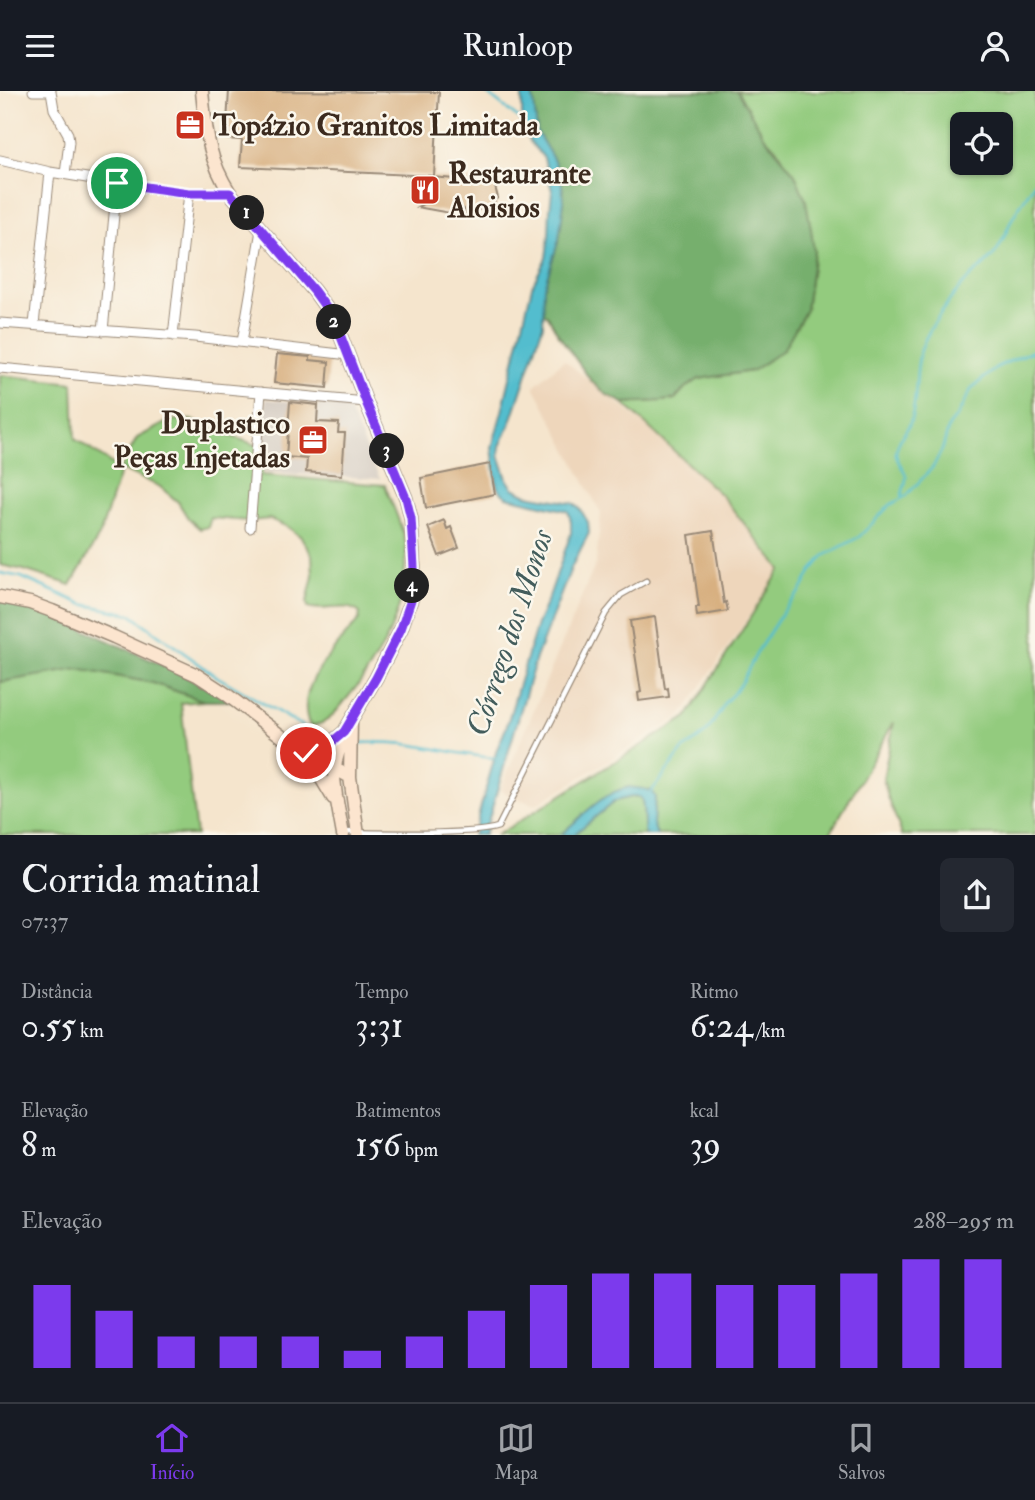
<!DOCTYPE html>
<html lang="pt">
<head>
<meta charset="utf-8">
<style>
	:root { --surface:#171b24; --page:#242831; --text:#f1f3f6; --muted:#9ea1a6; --line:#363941; --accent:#7c3aed }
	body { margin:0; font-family:"IM FELL Double Pica",serif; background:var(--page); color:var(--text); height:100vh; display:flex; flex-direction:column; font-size:26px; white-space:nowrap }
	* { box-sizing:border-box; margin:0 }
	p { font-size:23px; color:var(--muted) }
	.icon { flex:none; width:38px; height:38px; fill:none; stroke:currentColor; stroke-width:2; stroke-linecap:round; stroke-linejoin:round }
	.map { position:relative; height:744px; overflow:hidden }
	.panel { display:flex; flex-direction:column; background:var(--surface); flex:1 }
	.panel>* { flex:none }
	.controls { position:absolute; left:950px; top:21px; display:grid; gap:14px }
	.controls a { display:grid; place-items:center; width:63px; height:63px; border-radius:10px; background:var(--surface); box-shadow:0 2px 5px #0004; font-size:35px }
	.pin { position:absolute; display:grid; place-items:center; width:60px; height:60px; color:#fff; margin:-30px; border:4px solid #fff; border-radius:50%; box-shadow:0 2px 7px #0007 }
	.km { position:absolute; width:35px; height:35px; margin:-18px; border-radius:50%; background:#222; color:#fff; font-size:19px; line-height:35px; text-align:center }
	.round { display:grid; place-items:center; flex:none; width:74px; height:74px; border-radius:10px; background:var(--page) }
	.headline { display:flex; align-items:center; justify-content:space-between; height:119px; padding:0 21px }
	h1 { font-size:38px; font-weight:600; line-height:52px }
	.figures { display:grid; grid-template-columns:repeat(3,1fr); gap:10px; height:119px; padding:7px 21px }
	.figures div { display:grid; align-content:center }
	.figures b { font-size:35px; font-weight:600 }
	.figures small { font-size:19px; font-weight:400 }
	.figures p { font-size:19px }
	.chart { height:196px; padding:14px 21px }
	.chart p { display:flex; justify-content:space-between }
	.chart svg { width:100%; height:126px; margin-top:7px; stroke:var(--accent); stroke-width:6 }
	header { display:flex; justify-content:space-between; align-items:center; height:91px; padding:0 21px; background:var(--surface); font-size:32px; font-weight:600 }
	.tab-bar { display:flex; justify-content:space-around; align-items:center; height:98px; border-top:2px solid var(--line); background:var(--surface); font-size:19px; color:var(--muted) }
	.tab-bar a { display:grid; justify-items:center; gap:4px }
	.tab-bar .current { color:var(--accent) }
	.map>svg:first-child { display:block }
	.built { fill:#eed6bb }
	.industrial { fill:#ccc2b9 }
	.green { fill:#93cb7e; stroke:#677a4e; stroke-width:2; fill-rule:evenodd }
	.forest { fill:#76af6d; stroke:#586c46; stroke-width:2 }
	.water { fill:#52bdce; stroke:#467476; stroke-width:2 }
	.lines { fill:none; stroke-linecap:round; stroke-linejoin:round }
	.stream { stroke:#52bdce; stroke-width:2.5 }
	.building { fill:#d8b081 }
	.lane-casing { stroke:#988876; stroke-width:7 }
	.street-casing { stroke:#988876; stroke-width:11 }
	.secondary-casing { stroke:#988876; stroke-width:15 }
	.lane { stroke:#fff; stroke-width:4.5 }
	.street { stroke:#fff; stroke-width:9 }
	.secondary { stroke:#fce5cf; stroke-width:12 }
	.route-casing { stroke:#fff; stroke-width:14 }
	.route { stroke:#7c3aed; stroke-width:9 }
	.labels { text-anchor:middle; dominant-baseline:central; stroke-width:5; stroke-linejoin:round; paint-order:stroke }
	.poi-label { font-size:30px; font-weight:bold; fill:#3b2a1e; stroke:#fbf7ec; text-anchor:start }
	.water-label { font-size:32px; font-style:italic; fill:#435d5c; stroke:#fbf7ec }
</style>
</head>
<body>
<header><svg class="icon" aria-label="menu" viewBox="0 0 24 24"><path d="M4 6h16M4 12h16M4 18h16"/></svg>Runloop<svg class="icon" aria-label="person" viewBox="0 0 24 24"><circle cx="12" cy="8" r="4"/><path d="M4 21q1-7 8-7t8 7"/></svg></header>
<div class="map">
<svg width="1035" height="744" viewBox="0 0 1035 744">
	<rect width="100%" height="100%" fill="#fbf7ec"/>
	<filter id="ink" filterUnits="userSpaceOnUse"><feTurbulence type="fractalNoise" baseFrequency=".0143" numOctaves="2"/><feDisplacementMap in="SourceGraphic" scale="14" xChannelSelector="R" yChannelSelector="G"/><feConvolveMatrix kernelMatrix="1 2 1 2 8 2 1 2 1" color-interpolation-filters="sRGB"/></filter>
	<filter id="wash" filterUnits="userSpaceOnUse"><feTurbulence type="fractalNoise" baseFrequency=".00686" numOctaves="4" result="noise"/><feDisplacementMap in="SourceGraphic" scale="28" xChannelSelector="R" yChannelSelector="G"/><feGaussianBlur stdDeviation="1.57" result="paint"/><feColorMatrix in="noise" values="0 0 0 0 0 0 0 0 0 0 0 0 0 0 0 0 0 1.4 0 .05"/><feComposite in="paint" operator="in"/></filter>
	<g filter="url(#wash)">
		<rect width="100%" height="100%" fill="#f5e5cd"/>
		<path class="built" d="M564 269 729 401 787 469 681 625 535 714 514 706 500 699 596 472 601 422 534 295Z"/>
		<path class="industrial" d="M266 308 348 317 380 388 263 381Z"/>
		<path class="green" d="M737 0H1035V744H902L888 706 883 688 894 631 829 744H657L653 733 655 706 650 699 596 713 560 744H497L687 626 781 478 722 405 623 312 662 310 675 308 684 298 699 288 752 280 806 219 814 160 781 63 764 45ZM962 33H1001V72H962Z
			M0 284 73 292 75 348 120 378 137 347 171 329H191L225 343 262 356V384L385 394C391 411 404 438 406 455 407 462 405 470 405 477 403 528 377 573 344 611 333 624 328 633 310 635 292 597 336 556 359 529L360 522C344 510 326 522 308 516L307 511 313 485 312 464 301 446 288 436 270 428 250 430 211 427 208 436 200 438 188 427 178 411 159 395 121 378 100 443 71 494 24 479 0 474Z
			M78 578 153 592 204 610 181 612 196 744H0V591Z
			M636 705 641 707C645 717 643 732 645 744H573L615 710Z"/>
		<path class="forest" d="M531 0H737L764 45 795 83 806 110 811 138 814 160 806 219 783 259 752 280 699 288 684 298 675 308 662 310 623 312 607 304 592 291 558 243 548 225 543 222 544 196 559 148 564 110 561 87 553 68 537 41 534 12Z
			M0 510 49 523 173 579 223 605 229 610H204L153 592 78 578 0 591Z"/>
		<path class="water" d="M522 0H531L534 12 537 41 553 68 561 87 564 110 559 148 544 196 543 234 510 334 500 355 499 364 507 388 513 397 527 404 573 412 580 418 588 431 589 442 572 475 536 567 484 744H473L497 658 506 637 537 533 549 506 571 442V430L568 420 507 406 503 403 497 396 492 356 502 321 532 195 546 167 549 144 550 119 552 100 544 67 531 52 522 36Z
			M629 696C638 698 651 696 655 706L653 733 657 744H645C643 732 645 717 641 707L636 705 615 710 573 744H560C581 727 601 702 629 696Z"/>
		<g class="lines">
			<path class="stream" d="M484 0 524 32
				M902 406C902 399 907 392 906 385 904 376 895 370 896 361 897 349 906 342 910 332 919 307 913 278 923 253 931 234 951 206 965 191 975 181 987 173 996 161 1003 151 1007 138 1012 128 1019 115 1028 103 1035 91
				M0 482 21 486 82 513 130 523 216 585 311 640
				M360 652C381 651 404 652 425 656 449 660 471 665 495 667
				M651 701 683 659 706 642 722 618 725 611 733 603 742 590 759 558 784 519 801 500 811 481 824 465 859 446 890 414 906 405 933 376 942 359 949 335 957 325 972 297 999 275 1035 259"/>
		</g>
		<g id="blocks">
			<path class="building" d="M229 0 439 1 434 85 240 76 242 49 226 48Z
				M431 86 455 88 456 91 465 89 494 92 498 107 494 109 498 121 486 125 483 117 465 124 464 118 455 123 417 116 425 112 424 107 430 105 429 101 435 99Z
				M277 263 310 266V269L329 271 327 297 274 292Z
				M290 311 318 314 317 331 339 332 338 342H345L342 384 306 381 307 368 286 366Z
				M490 373 495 403 426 417 421 387Z
				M444 429 447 438 451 436 459 457 439 465 428 436Z
				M713 440 724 512 726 511 728 520 697 525 696 516H699L689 444Z
				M655 526 665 598 668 597 669 606 639 610 638 602 641 601 630 530Z"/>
		</g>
	</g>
	<g filter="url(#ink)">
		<use href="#blocks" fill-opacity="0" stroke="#988876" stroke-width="2"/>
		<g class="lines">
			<g class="lane-casing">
				<path id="lane" d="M343 741C375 742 474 744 498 736L606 522 621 504 646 490"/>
			</g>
			<g class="street-casing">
				<path id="street" d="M33 0H48
					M51 0 54 18 68 43 69 51 65 83
					M0 69 50 81 117 92 189 102H230
					M0 232 195 246 349 264
					M34 234 50 81
					M103 240 117 92
					M173 245 189 102
					M242 251 261 139
					M0 277 366 311
					M250 437 261 301"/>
			</g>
			<g class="secondary-casing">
				<path id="secondary" d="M202 0C206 40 208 68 230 102L314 200 327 218 338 238 366 311 406 407 411 427 414 476 412 506 401 538 376 587 344 641 336 670 334 687 336 705 343 744
					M0 506 30 512 52 520 114 546 197 584 226 603 297 657 350 686
					M351 630 350 686 358 744
					M306 662 332 651 344 641
					M303 665 321 687 333 707"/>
			</g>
			<use href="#lane" class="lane"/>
			<use href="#street" class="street"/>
			<use href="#secondary" class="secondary"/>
		</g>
	</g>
	<g class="lines" filter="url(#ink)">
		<g class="route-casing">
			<path id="route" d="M117 92 189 102H230L314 200 327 218 338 238 366 311 406 407 411 427 414 476 412 506 401 538 376 587 344 641 332 651 306 662"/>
		</g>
		<use href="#route" class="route"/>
	</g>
	<defs>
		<g id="office-square" transform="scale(1.575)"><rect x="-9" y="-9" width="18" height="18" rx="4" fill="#c8321e" stroke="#fbf7ec"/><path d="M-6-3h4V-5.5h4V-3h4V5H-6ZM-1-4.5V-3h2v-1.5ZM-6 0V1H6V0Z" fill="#fff"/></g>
		<g id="restaurant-square" transform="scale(1.575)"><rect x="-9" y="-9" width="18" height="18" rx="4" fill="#c8321e" stroke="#fbf7ec"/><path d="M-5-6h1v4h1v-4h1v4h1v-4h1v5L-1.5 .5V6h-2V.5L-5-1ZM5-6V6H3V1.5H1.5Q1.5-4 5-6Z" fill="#fff"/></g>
	</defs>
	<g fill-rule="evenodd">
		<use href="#office-square" x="190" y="34"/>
		<use href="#restaurant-square" x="425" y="99"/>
		<use href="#office-square" x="313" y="349"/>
	</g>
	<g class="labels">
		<g class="poi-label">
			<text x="213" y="34">Topázio Granitos Limitada</text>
			<text x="448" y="82">Restaurante<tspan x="448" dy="34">Aloisios</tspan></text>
			<text x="290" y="332" text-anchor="end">Duplastico<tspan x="290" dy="34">Peças Injetadas</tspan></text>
		</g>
		<g class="water-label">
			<text transform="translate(510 542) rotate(-72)">Córrego dos Monos</text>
		</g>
	</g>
</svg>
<div class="controls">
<a><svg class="icon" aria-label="locate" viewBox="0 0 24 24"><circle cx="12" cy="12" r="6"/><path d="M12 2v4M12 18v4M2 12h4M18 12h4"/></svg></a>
</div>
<div class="pin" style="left:117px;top:92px;background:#1e9e55"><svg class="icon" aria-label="arrive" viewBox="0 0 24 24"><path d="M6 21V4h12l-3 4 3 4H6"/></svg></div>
<div class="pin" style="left:306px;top:662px;background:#d93025"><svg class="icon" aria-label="check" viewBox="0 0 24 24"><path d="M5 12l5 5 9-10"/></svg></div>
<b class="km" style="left:247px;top:122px">1</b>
<b class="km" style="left:334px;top:231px">2</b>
<b class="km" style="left:387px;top:360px">3</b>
<b class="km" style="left:412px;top:495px">4</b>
</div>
<section class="panel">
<div class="headline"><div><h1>Corrida matinal</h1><p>07:37</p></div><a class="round"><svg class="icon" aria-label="share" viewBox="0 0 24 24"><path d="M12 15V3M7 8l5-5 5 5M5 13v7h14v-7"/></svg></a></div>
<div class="figures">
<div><p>Distância</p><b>0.55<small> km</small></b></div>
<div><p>Tempo</p><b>3:31</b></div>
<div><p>Ritmo</p><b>6:24<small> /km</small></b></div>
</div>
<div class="figures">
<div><p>Elevação</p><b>8<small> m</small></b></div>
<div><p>Batimentos</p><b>156<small> bpm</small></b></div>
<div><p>kcal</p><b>39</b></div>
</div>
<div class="chart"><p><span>Elevação</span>288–295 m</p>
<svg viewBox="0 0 160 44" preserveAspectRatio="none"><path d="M5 44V15M15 44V24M25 44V33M35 44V33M45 44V33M55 44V38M65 44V33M75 44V24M85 44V15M95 44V11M105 44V11M115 44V15M125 44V15M135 44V11M145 44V6M155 44V6"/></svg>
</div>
</section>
<nav class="tab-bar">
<a class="current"><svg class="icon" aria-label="home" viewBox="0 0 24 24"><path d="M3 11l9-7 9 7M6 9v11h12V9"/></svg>Início</a>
<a><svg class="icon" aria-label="map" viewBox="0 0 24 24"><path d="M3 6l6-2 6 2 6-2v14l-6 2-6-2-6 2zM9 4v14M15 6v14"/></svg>Mapa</a>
<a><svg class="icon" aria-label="saved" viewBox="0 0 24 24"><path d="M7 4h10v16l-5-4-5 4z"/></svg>Salvos</a>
</nav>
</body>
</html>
